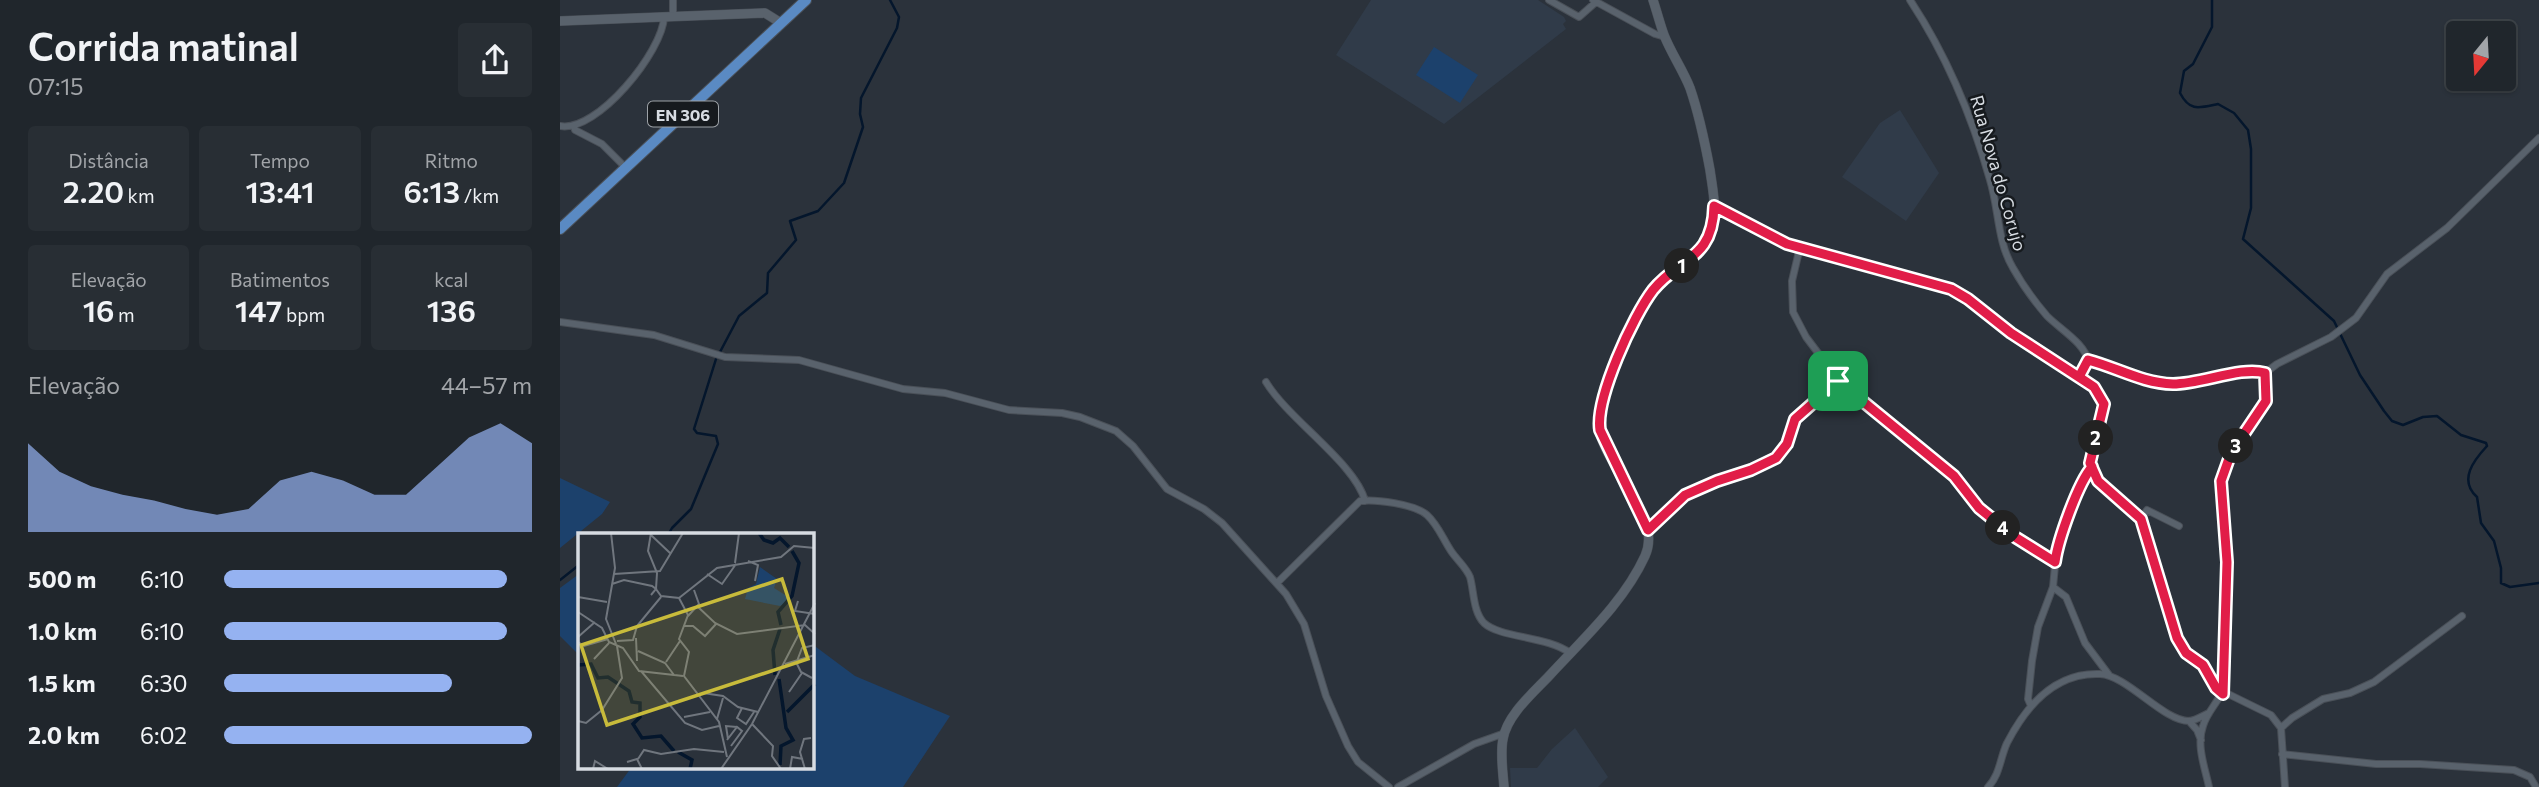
<!DOCTYPE html>
<html lang="pt">
<head>
<meta charset="utf-8">
<style>
	:root { --surface:#20262c; --page:#282e34; --text:#f1f3f6; --muted:#a2a5a9; --line:#3d4348; --accent:#95b2f1 }
	body { margin:0; font-family:Commissioner,sans-serif; background:var(--page); color:var(--text); height:100vh; display:flex; flex-direction:column; font-size:26px; white-space:nowrap }
	* { box-sizing:border-box; margin:0 }
	p { font-size:23px; color:var(--muted) }
	.icon { flex:none; width:38px; height:38px; fill:none; stroke:currentColor; stroke-width:2; stroke-linecap:round; stroke-linejoin:round }
	.map { position:relative; flex:1; overflow:hidden }
	.details { display:flex; flex-direction:column; background:var(--surface); width:560px }
	.details>* { flex:none }
	.needle { width:46px; rotate:198deg }
	.controls { position:absolute; left:1886px; top:21px; display:grid; gap:14px }
	.controls a { display:grid; place-items:center; width:70px; height:70px; border-radius:7px; background:var(--surface); box-shadow:0 2px 5px #0004,0 0 0 2px var(--line); font-size:35px }
	.pin { position:absolute; display:grid; place-items:center; width:60px; height:60px; color:#fff; margin:-30px; border-radius:14px; box-shadow:0 4px 10px #0006 }
	.km { position:absolute; width:35px; height:35px; margin:-18px; border-radius:50%; background:#222; color:#fff; font-size:19px; line-height:35px; text-align:center }
	.round { display:grid; place-items:center; flex:none; width:74px; height:74px; border-radius:7px; background:var(--page) }
	.headline { display:flex; align-items:center; justify-content:space-between; height:119px; padding:0 28px }
	h1 { font-size:38px; font-weight:600; line-height:52px }
	.figures { display:grid; grid-template-columns:repeat(3,1fr); gap:10px; height:119px; padding:7px 28px }
	.figures div { display:grid; align-content:center; border-radius:7px; background:var(--page); text-align:center }
	.figures b { font-size:30px; font-weight:600 }
	.figures small { font-size:19px; font-weight:400 }
	.figures p { font-size:19px }
	.chart { height:196px; padding:14px 28px }
	.chart p { display:flex; justify-content:space-between }
	.chart svg { width:100%; height:126px; margin-top:7px; fill:var(--accent); opacity:.7 }
	ul { padding:0 28px; list-style:none; font-size:23px }
	li { display:grid; grid-template-columns:112px 84px 1fr; align-items:center; height:52px }
	li i { height:18px; border-radius:9px; background:var(--accent) }
	main { display:flex; flex:1; min-height:0 }
	.map>svg:first-child { display:block }
	.built { fill:#303b49 }
	.green { fill:#1c416c }
	.lines { fill:none; stroke-linecap:round; stroke-linejoin:round }
	.stream { stroke:#04162c; stroke-width:2.5 }
	.street-casing { stroke:#4a5058; stroke-width:8 }
	.secondary-casing { stroke:#4a5058; stroke-width:10 }
	.primary-casing { stroke:#4a5058; stroke-width:12 }
	.street { stroke:#59626c; stroke-width:6 }
	.secondary { stroke:#59626c; stroke-width:9 }
	.primary { stroke:#5a8ac3; stroke-width:10 }
	.route-casing { stroke:#fff; stroke-width:14 }
	.route { stroke:#e11d48; stroke-width:9 }
	.labels { text-anchor:middle; dominant-baseline:central; stroke-width:5; stroke-linejoin:round; paint-order:stroke }
	.shield { fill:#161a1e; stroke:#9da2a7; stroke-width:2 }
	.shield-label { font-size:16px; font-weight:bold; fill:#d7dce2 }
	.street-label { font-size:18px; fill:#d7dce2; stroke:#161a1e }
	.inset-river { fill:none; stroke:#04162c; stroke-width:3.5 }
	.inset-road { fill:none; stroke:#70767e; stroke-width:2 }
	.view { fill:#c8bb3b; fill-opacity:0.15; stroke:#c8bb3b; stroke-width:3.5 }
	.inset-edge { fill:none; stroke:#d7dce2; stroke-width:3.5 }
</style>
</head>
<body>
<main>
<section class="details">
<div class="headline"><div><h1>Corrida matinal</h1><p>07:15</p></div><a class="round"><svg class="icon" aria-label="share" viewBox="0 0 24 24"><path d="M12 15V3M7 8l5-5 5 5M5 13v7h14v-7"/></svg></a></div>
<div class="figures">
<div><p>Distância</p><b>2.20<small> km</small></b></div>
<div><p>Tempo</p><b>13:41</b></div>
<div><p>Ritmo</p><b>6:13<small> /km</small></b></div>
</div>
<div class="figures">
<div><p>Elevação</p><b>16<small> m</small></b></div>
<div><p>Batimentos</p><b>147<small> bpm</small></b></div>
<div><p>kcal</p><b>136</b></div>
</div>
<div class="chart"><p><span>Elevação</span>44–57 m</p>
<svg viewBox="0 0 160 44" preserveAspectRatio="none"><path d="M0 44V13L10 23L20 28L30 31L40 33L50 36L60 38L70 36L80 26L90 23L100 26L110 31L120 31L130 21L140 11L150 6L160 13V44z"/></svg>
</div>
<ul>
<li><b>500 m</b>6:10<i style="width:92%"></i></li>
<li><b>1.0 km</b>6:10<i style="width:92%"></i></li>
<li><b>1.5 km</b>6:30<i style="width:74%"></i></li>
<li><b>2.0 km</b>6:02<i style="width:100%"></i></li>
</ul>
</section>
<div class="map">
<svg width="1979" height="787" viewBox="0 0 1979 787">
	<rect width="100%" height="100%" fill="#2b323b"/>
	<path class="built" d="M811 0H978L1004 17 1006 21 1003 24 1006 29 884 124 776 55Z
		M1340 110 1379 173 1346 221 1282 177 1320 123Z
		M1015 728 1048 777 1038 787H951L950 768H977L992 749Z"/>
	<path class="green" d="M874 47 918 75 900 103 856 75Z
		M0 478 50 502 42 514 0 548Z
		M19 574V655L0 636V588Z
		M252 644 295 676 390 716 343 787H57L71 768H252Z"/>
	<g class="lines">
		<path class="stream" d="M1652 0V27L1633 64 1624 71 1620 93C1630 112 1639 108 1658 104L1674 113 1688 130 1691 149V208L1683 239 1774 321 1800 375 1824 411 1832 421 1843 425 1863 417 1877 416 1901 435 1926 443 1927 446C1914 460 1898 480 1917 497L1921 523 1934 541 1941 568V583L1950 587 1979 583
			M160 352 179 316 207 293 208 273 236 240 230 221 258 211 284 183 303 127 300 114 301 98 337 28 339 17 330 0
			M108 535 112 528 131 509 158 444 156 436 137 433 134 429 156 359
			M0 580 19 565"/>
		<g class="street-casing">
			<path id="street" d="M989 0 1019 17 1036 2
				M1033 0 1095 34 1105 37
				M1350 0C1387 56 1412 116 1430 180 1439 209 1437 241 1453 268 1462 284 1475 302 1487 316 1501 330 1525 343 1529 363L1519 377
				M113 17V0
				M0 126C37 133 103 51 104 17
				M14 126 15 130 42 144 66 168
				M1154 207 1227 244 1398 292 1451 333 1534 387 1543 403 1530 463 1538 481 1581 519 1617 638 1626 653 1643 665 1656 688 1711 715 1721 728 1725 787
				M1240 247 1232 281 1233 312 1246 337 1280 382 1394 476 1419 508 1455 537 1495 562
				M0 322 94 335 165 357 239 360 343 389 385 393 449 410 502 413 520 417 556 431 573 446 607 489 644 509 662 523 726 594 744 624 766 696 788 746 798 762 829 787
				M1528 360C1558 368 1582 383 1613 384 1642 384 1680 366 1705 373
				M706 382C728 419 796 464 805 501
				M1581 519 1587 510 1619 526
				M1088 530 1125 495 1191 470 1216 458 1227 444 1235 419 1278 381
				M717 583 800 501C815 499 855 504 867 515 878 525 883 539 891 551 897 560 906 567 910 577 914 591 913 612 924 623 940 638 987 636 1010 653
				M1493 587 1506 597 1525 643 1549 675
				M1471 706 1468 699 1472 661 1478 627 1493 587 1496 555 1523 481 1532 467
				M1629 721 1637 730 1641 740
				M1721 728 1732 718 1763 699 1790 693 1814 682 1902 616
				M1722 754 1816 764H1860L1954 770 1970 777 1976 787
				M838 787 914 744 945 733
				M1428 787C1440 775 1440 758 1447 743 1466 706 1495 672 1540 674 1567 675 1603 721 1629 721 1635 721 1644 715 1649 713
				M1649 787C1645 768 1636 745 1643 726 1648 709 1662 700 1665 682L1667 562 1661 481 1671 453 1705 401V373L1717 364 1771 337 1796 318 1827 274 1887 228 1979 138"/>
		</g>
		<g class="secondary-casing">
			<path id="secondary" d="M0 21 205 13 221 23
				M944 787C943 772 940 754 943 739 947 715 973 693 989 676 1023 639 1064 602 1085 556 1105 512 1037 463 1038 419 1039 395 1078 308 1095 289 1117 263 1149 257 1154 218 1156 203 1152 185 1150 170 1145 143 1139 114 1130 88 1123 70 1111 53 1104 35 1100 24 1097 12 1093 0"/>
		</g>
		<g class="primary-casing">
			<path id="primary" d="M0 229 246 0"/>
		</g>
		<use href="#street" class="street"/>
		<use href="#secondary" class="secondary"/>
		<use href="#primary" class="primary"/>
	</g>
	<g class="lines">
		<g class="route-casing">
			<path id="route" d="M1278 381 1235 419 1227 444 1216 458 1191 470 1157 481 1125 495 1088 530 1040 430C1035 399 1073 316 1093 290 1120 257 1153 260 1154 206L1227 244 1391 289 1408 299 1451 333 1534 387 1544 404 1530 463 1538 481 1581 519 1617 638 1626 653 1643 665 1656 688 1663 694 1667 562 1661 481 1671 453 1706 401 1705 373C1681 366 1642 384 1613 384 1582 383 1558 368 1528 360L1519 377 1534 387 1544 404 1530 463 1532 467C1518 483 1498 540 1495 562L1455 537 1419 508 1394 476 1278 381"/>
		</g>
		<use href="#route" class="route"/>
	</g>
	<g class="labels">
		<rect class="shield" x="88" y="101.5" width="70" height="25" rx="5"/>
		<g class="shield-label">
			<text x="123" y="114">EN 306</text>
		</g>
		<g class="street-label">
			<text transform="translate(1439 173) rotate(74)">Rua Nova do Corujo</text>
		</g>
	</g>
	<g transform="translate(18 533)">
		<rect width="236" height="236" fill="#2b323b"/>
		<path d="M182 34 199 46 196 55 212 65 209 70 202 73 167 66 170 55 178 51Z" fill="#1c416c"/>
		<path class="inset-river" d="M181 0 186 7 195 10 202 5 211 14M203 92 200 79 214 63 221 30 214 18M0 132 13 131 20 145 30 144 51 158 54 169 62 170V184L55 191 64 205 83 203 96 218M197 142 195 117 202 96M201 146 208 195 215 207 203 213 202 232M209 179 237 151M100 219 114 227 112 236"/>
		<path class="inset-road" d="M33 0 37 35 28 86 38 111M73 0 70 18 79 40 78 56 83 63 101 65 110 82 101 106 111 119 106 143 141 189 149 224M73 2 92 20M170 28 180 32 177 48M157 30 161 0M36 41 82 38 105 0M129 41 144 51 158 31M34 51 46 47 74 53 78 56 73 62M0 64 29 69M101 65 139 35 203 24 216 13 237 15M220 68 217 78 237 81M119 73 137 90 159 101 227 92 237 101M0 79 24 95 31 109 45 115 61 138 105 143M110 83 121 71 116 57M106 93H115L127 103 138 91M0 104 17 89M58 105 59 128M39 108 55 107 59 93 83 64M0 109 6 113 30 106M60 118 87 130 96 142M16 126 31 110M219 128 224 115 237 112M88 129 102 108M218 129 223 139 234 145M207 131 237 122M63 138 107 190 124 197 141 193M211 159 224 140M125 160 145 163 160 174 180 179M164 175 159 185 168 191 176 179M106 184 132 179M139 186 145 165M0 188 8 190 24 177 44 145 39 113M174 191 195 213 194 223 203 236M150 206 148 193 159 194M149 207 159 194 164 198 153 213M60 226 66 217 83 221 116 216 146 219M49 229 59 226 64 236M15 236 17 228 30 236M143 236 174 191 237 70M212 236 214 224 225 226M227 236 222 219 226 206 233 205"/>
		<path class="view" d="M204 46 230 126 29 192 3 112Z"/>
		<rect width="236" height="236" class="inset-edge"/>
	</g>
</svg>
<div class="controls">
<a><svg class="needle" viewBox="-14 -14 28 28"><path d="M0-13l5 13h-10z" fill="#e53935"/><path d="M0 13l5-13h-10z" fill="#a2a5a9"/></svg></a>
</div>
<div class="pin" style="left:1278px;top:381px;background:#1e9e55"><svg class="icon" aria-label="arrive" viewBox="0 0 24 24"><path d="M6 21V4h12l-3 4 3 4H6"/></svg></div>
<b class="km" style="left:1122px;top:266px">1</b>
<b class="km" style="left:1536px;top:438px">2</b>
<b class="km" style="left:1676px;top:446px">3</b>
<b class="km" style="left:1443px;top:528px">4</b>
</div>
</main>
</body>
</html>
